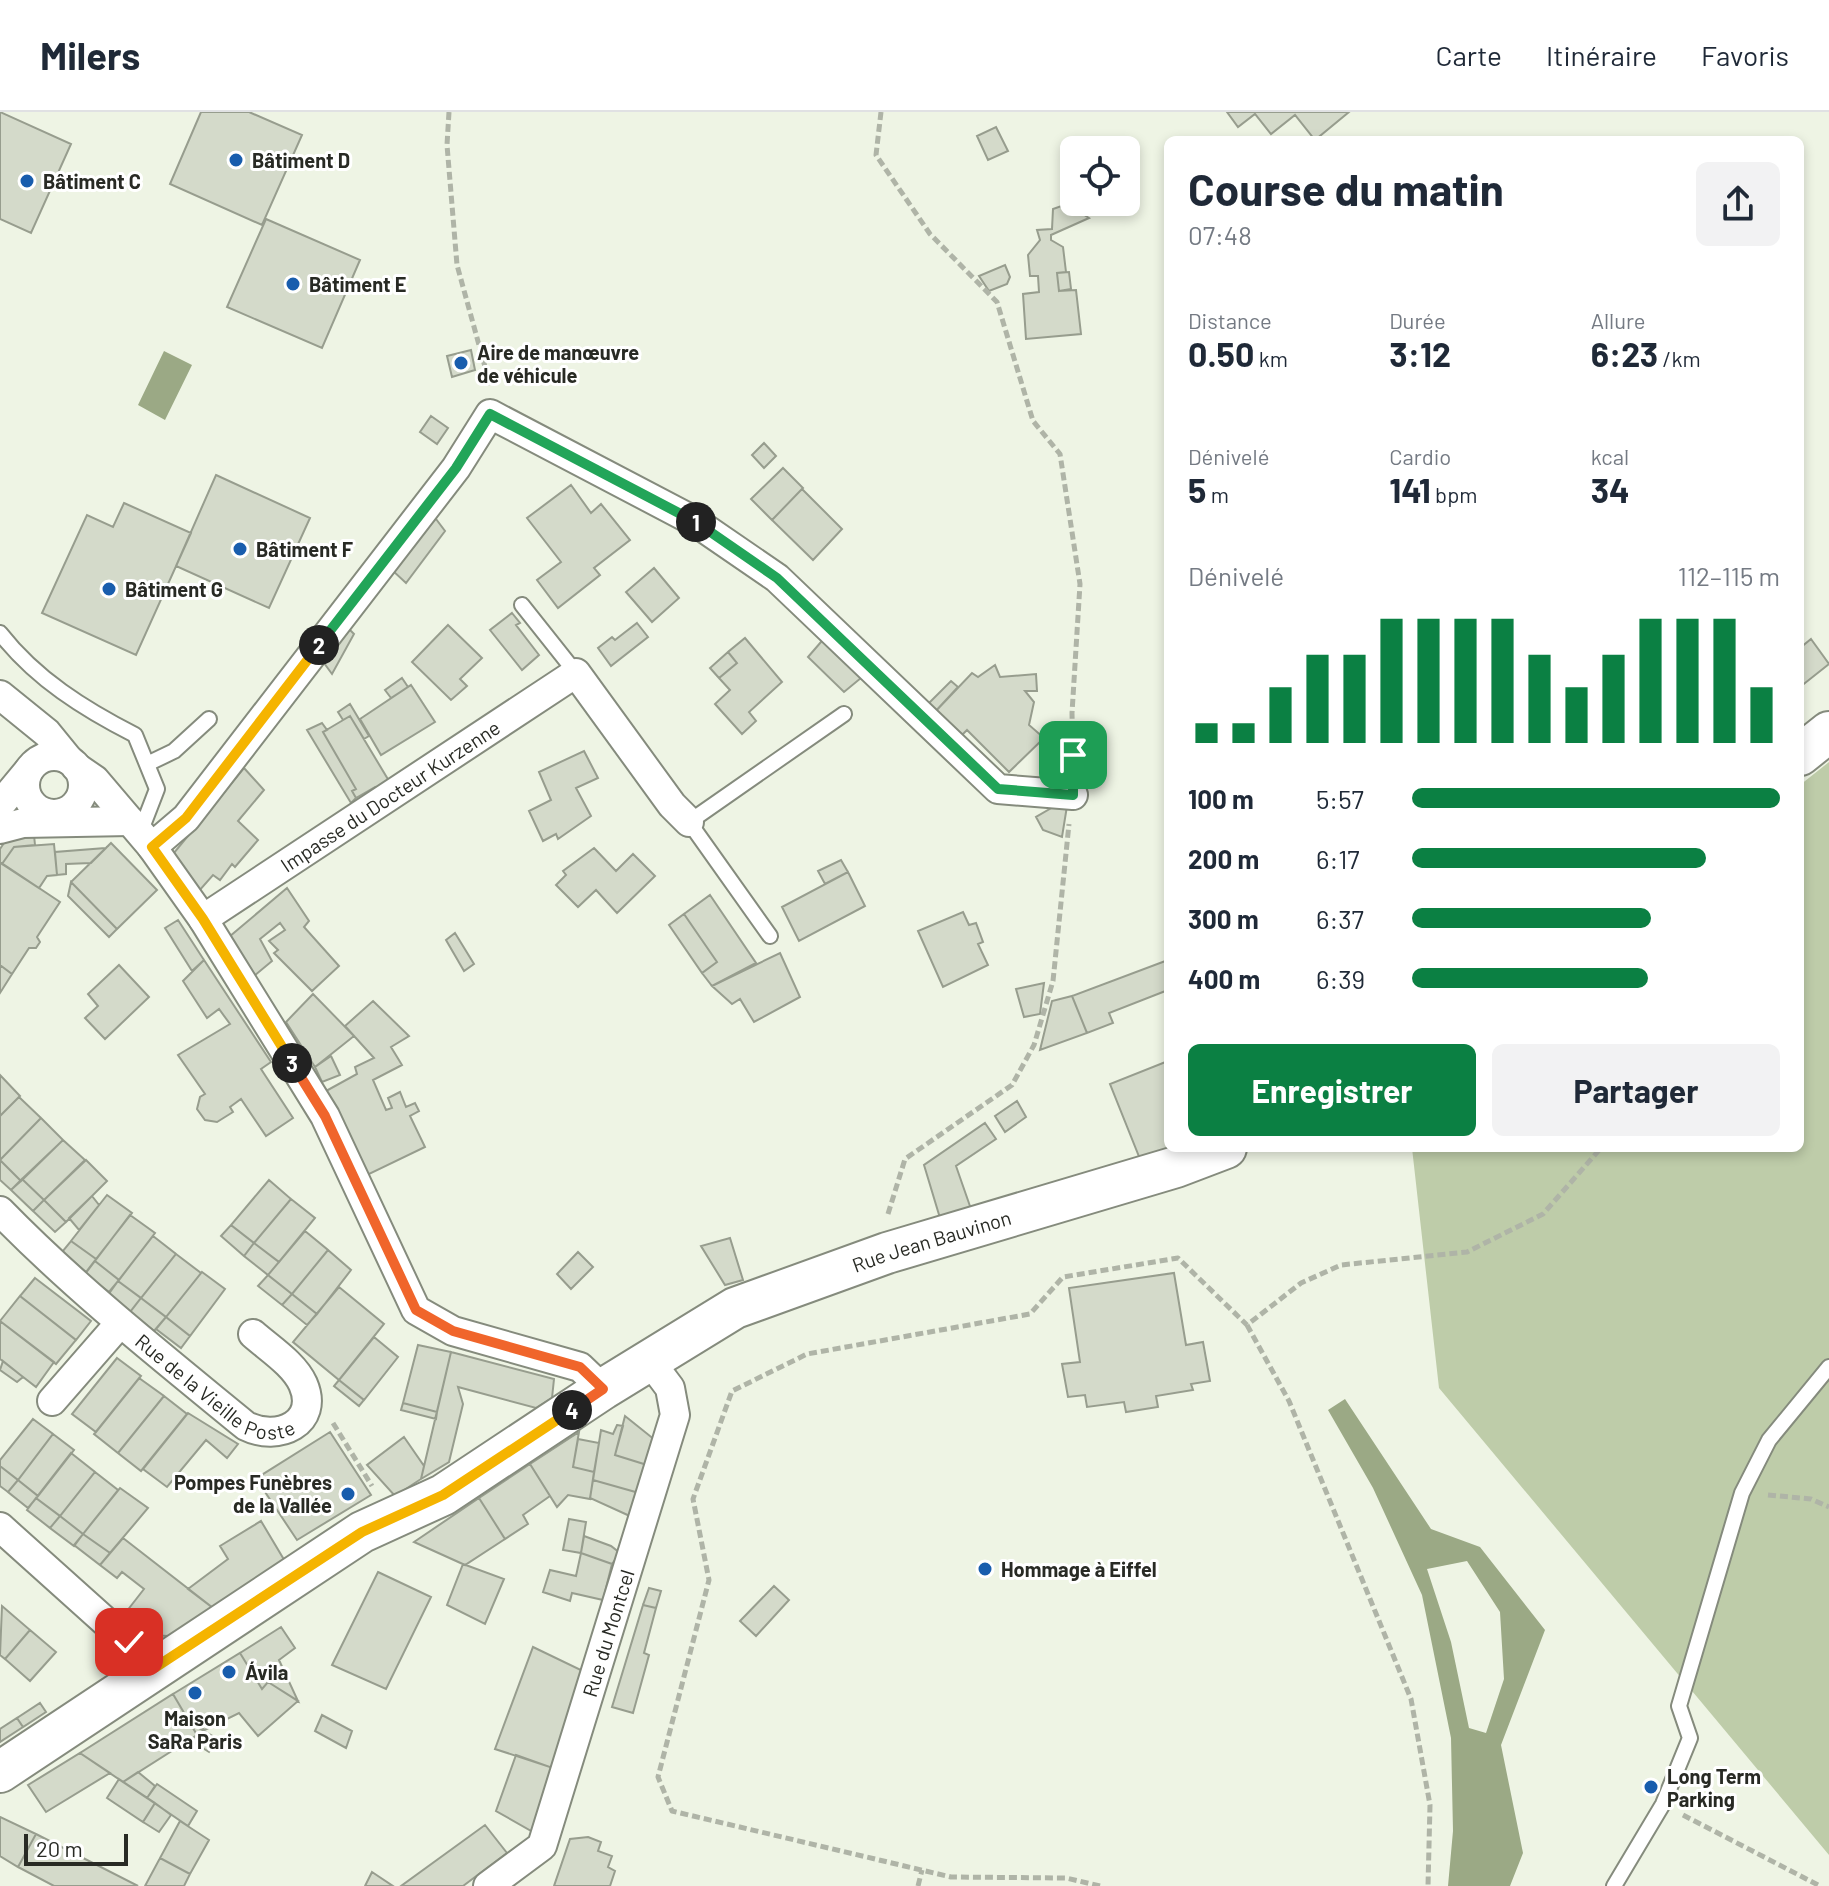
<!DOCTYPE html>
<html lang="fr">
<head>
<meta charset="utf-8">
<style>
	:root { --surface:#fff; --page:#f2f2f3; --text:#1f2937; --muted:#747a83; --line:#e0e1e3; --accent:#0b8043 }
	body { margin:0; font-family:Barlow,sans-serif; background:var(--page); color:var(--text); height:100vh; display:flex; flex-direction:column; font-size:30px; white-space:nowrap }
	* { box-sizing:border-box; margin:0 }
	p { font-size:26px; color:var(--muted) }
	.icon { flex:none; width:44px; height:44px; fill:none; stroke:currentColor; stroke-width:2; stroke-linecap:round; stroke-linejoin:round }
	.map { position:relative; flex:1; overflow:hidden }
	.side { position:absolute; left:1164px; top:24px; width:640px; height:1016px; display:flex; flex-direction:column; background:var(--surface); border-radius:12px; box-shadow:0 4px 12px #0003 }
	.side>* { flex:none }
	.fabs { position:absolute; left:1060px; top:24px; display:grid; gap:16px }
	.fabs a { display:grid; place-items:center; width:80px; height:80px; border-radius:12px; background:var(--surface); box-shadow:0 4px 12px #0003; font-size:40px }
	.scale { position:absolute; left:24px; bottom:20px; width:104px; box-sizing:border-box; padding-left:8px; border:4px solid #282a24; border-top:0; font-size:22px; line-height:28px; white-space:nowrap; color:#282a24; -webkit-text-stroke:6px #fff; paint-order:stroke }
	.pin { position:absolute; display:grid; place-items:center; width:68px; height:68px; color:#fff; margin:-34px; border-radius:16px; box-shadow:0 4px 12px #0006 }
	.km { position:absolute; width:40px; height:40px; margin:-20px; border-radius:50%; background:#222; color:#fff; font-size:22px; line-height:40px; text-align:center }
	.round { display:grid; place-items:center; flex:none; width:84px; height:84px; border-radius:12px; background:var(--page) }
	.overview { display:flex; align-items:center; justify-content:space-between; height:136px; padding:0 24px }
	h1 { font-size:44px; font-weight:700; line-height:60px }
	.metrics { display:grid; grid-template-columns:repeat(3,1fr); gap:12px; height:136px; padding:8px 24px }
	.metrics div { display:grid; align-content:center }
	.metrics b { font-size:34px; font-weight:700 }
	.metrics small { font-size:22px; font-weight:400 }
	.metrics p { font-size:22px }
	.chart { height:224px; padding:16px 24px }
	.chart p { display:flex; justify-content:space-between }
	.chart svg { width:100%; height:144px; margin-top:8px; stroke:var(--accent); stroke-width:6 }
	.cta { display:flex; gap:16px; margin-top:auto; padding:16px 24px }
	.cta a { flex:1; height:92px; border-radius:12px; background:var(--accent); color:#fff; font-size:32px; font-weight:700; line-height:92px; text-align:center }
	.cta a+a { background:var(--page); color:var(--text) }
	ul { padding:0 24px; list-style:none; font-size:26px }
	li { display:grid; grid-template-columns:128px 96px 1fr; align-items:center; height:60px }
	li i { height:20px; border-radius:10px; background:var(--accent) }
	header { display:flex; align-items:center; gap:48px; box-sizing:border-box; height:112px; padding:0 40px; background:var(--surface); border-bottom:2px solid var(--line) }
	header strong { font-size:38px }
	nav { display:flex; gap:44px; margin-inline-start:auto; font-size:28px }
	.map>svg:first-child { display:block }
	.green { fill:#becca9 }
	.water { fill:#9ba985; fill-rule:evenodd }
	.building { fill:#d4daca; stroke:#979d8e; stroke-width:2 }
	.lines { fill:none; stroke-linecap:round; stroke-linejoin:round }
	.service-casing { stroke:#858b7d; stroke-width:18 }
	.minor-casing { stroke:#858b7d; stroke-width:32 }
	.secondary-casing { stroke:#858b7d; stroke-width:44 }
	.path { stroke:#afb4a7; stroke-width:5; stroke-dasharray:8 4; stroke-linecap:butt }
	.service { stroke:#fff; stroke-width:14 }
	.minor { stroke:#fff; stroke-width:28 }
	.secondary { stroke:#fff; stroke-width:40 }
	.split-1-casing { stroke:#fff; stroke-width:16 }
	.split-2-casing { stroke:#fff; stroke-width:16 }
	.split-3-casing { stroke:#fff; stroke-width:16 }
	.split-4-casing { stroke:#fff; stroke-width:16 }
	.split-5-casing { stroke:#fff; stroke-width:16 }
	.split-1 { stroke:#22a559; stroke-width:10 }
	.split-2 { stroke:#22a559; stroke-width:10 }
	.split-3 { stroke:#f5b400; stroke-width:10 }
	.split-4 { stroke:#f0652b; stroke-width:10 }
	.split-5 { stroke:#f5b400; stroke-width:10 }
	.poi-dot { fill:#185dad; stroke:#fff; stroke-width:3 }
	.labels { text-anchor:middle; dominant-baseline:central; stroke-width:6; stroke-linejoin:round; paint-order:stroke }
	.poi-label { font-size:20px; font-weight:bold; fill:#282a24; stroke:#fff; text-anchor:start }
	.street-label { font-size:20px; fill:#282a24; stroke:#fff }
</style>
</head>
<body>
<header>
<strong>Milers</strong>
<nav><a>Carte</a><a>Itinéraire</a><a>Favoris</a></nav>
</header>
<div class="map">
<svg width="1829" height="1774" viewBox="0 0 1829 1774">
	<rect width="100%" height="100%" fill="#eef4e4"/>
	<path class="green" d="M1829 650V1743L1439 1276 1412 1036H1800V673Z"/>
	<path class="water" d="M164 239 192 253 165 308 138 293Z
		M1345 1287 1431 1417 1480 1435 1545 1518 1501 1633 1523 1741 1510 1774H1448L1453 1719 1451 1626 1422 1483 1373 1376 1328 1298ZM1467 1449 1500 1500 1504 1567 1486 1621 1469 1616 1451 1530 1427 1457Z"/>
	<path class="building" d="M0 0 71 32 31 121 0 107Z
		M201 0H249L302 23 262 113 170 72Z
		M1227 0H1349L1315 28 1295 3 1271 22 1255 2 1238 15Z
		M996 15 1008 39 988 48 977 24Z
		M1067 92 1089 106 1051 123V128L1063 135 1066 160 1057 161 1059 179 1076 178 1081 222 1026 227 1023 182 1039 180 1038 164H1030L1028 143 1040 128 1037 118 1052 117 1053 97Z
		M266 107 360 148 322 236 227 195Z
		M1005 153 1010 165 1007 172 989 179 979 164Z
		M1069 160 1071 177 1059 179 1057 161Z
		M471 238 475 258 452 265 447 244Z
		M431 304 448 316 437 332 420 320Z
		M764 331 776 344 764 356 752 343Z
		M783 356 803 376 772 408 751 387Z
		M216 363 310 406 269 496 176 454Z
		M571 373 591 401 601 392 630 428 594 456 600 463 558 496 537 468 561 450 527 406Z
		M802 377 842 417 813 448 772 408Z
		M124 391 191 421 136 543 42 501 87 403 113 415Z
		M433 403 445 419 406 471 392 458Z
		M654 456 679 486 652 510 626 480Z
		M512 501 520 511 516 513 539 543 522 558 490 518Z
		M637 511 648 525 611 554 598 536 612 525 615 528Z
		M448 513 482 546 460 567 467 574 451 588 412 550Z
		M348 516 354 522 332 562 324 551Z
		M827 523 867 561 844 580 808 545Z
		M745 526 782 570 749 600 756 609 742 622 715 592 730 578 719 566 737 551 728 540Z
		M1811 527 1829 552 1800 575V536Z
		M728 540 737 551 719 566 710 556Z
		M995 553 1000 565 1036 562 1037 579H1025L1034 590 1029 613 1044 626 1009 660 967 618 958 627 933 602 972 561 978 565Z
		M402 566 408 575 391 586 385 578Z
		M951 569 958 575 933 602 925 595Z
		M411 573 435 610 381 643 360 607Z
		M350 592 369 624 364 627 350 604 343 608 338 600Z
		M350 604 392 674 379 682 375 675 356 686 352 679 356 677 323 620Z
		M322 611 327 618 323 620 356 677 352 679 356 686 351 691 307 618Z
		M584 639 598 666 576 676 591 704 558 727 556 722 543 729 529 699 551 688 539 660Z
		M244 656 264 678 238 709 258 728 235 755 232 752 220 768 213 763 199 779 173 742Z
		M1060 691 1067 694 1062 725 1043 718 1036 705Z
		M34 723 35 733 14 735 2 752 0 750V737L8 725Z
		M111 731 157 778 117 817 71 770Z
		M54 732 57 763 47 764 39 776 2 752 14 735Z
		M106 736 91 751 66 752V762L57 763 55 740Z
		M594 736 616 759 633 742 655 764 617 801 596 778 578 795 556 773 566 763 563 759Z
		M841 748 848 760 825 772 818 759Z
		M0 750 60 790 37 825 40 830 36 836H29L12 862 0 853Z
		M848 760 865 794 799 829 782 795Z
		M71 770 117 817 109 825 68 784Z
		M287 776 309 809 304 815 339 854 312 879 274 841 278 838 269 829 285 818 280 811 260 827 272 849 254 864 229 825Z
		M710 783 756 851 712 874 702 861 717 850 684 802Z
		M963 800 969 813 976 811 983 830 978 832 988 853 943 875 918 819Z
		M684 802 717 850 702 861 669 813Z
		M178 808 204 848 192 859 165 816Z
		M455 821 474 852 464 859 446 828Z
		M780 841 800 885 754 910 740 887 732 892 712 874Z
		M204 848 271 950 261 957 293 1006 266 1024 241 987 230 995 233 1000 217 1010 205 1008 197 997 200 985 205 982 178 943 230 912 219 897 207 906 183 869Z
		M1168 848V878L1109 901 1113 911 1087 921 1072 884Z
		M0 853 12 862 0 881Z
		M119 853 149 885 105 927 85 906 98 894 88 882Z
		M1044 871 1040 902 1024 905 1016 877Z
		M313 882 354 924 315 955 286 910Z
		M1072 884 1087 921 1040 938 1052 889Z
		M373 889 409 924 391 935 402 953 373 968 386 998 392 996 388 986 400 980 406 995 415 991 419 999 410 1004 425 1035 365 1064 326 979 357 962 355 955 374 946 345 914Z
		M331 944 340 963 322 970 315 955Z
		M1168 949 1170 1036 1140 1047 1110 972Z
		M0 963 20 984 0 1004Z
		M19 985 41 1006 0 1048V1004Z
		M1017 989 1026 1005 1005 1020 995 1004Z
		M41 1006 63 1028 21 1069 0 1048Z
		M985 1011 996 1027 956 1054 971 1097 940 1106 924 1053Z
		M63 1028 85 1048 44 1088 22 1067Z
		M0 1048 21 1069 11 1078 0 1068Z
		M86 1048 107 1069 66 1110 44 1088Z
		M22 1067 44 1088 33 1099 11 1078Z
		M269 1068 291 1087 254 1131 231 1113Z
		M107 1083 132 1101 96 1147 71 1129Z
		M92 1084 99 1093 79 1118 69 1106Z
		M291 1087 315 1106 279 1150 254 1131Z
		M44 1088 66 1110 55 1120 33 1099Z
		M130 1103 155 1121 119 1168 95 1149Z
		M231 1113 254 1131 244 1144 221 1124Z
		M305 1119 328 1138 292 1182 268 1163Z
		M153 1124 176 1142 141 1186 118 1169Z
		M730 1126 743 1168 725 1173 701 1134Z
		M71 1129 96 1147 86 1160 62 1140Z
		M254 1131 279 1150 268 1163 244 1144Z
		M328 1138 351 1158 317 1202 292 1182Z
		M578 1140 593 1155 571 1177 557 1162Z
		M176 1142 201 1161 166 1205 141 1186Z
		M95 1149 119 1168 109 1180 85 1162Z
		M202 1160 225 1177 190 1224 166 1205Z
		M1174 1161 1186 1233 1203 1230 1210 1269 1191 1272 1193 1278 1156 1284 1158 1295 1126 1300 1124 1290 1087 1295 1085 1283 1068 1285 1062 1252 1080 1250 1069 1176Z
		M268 1163 292 1182 282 1193 258 1174Z
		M35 1166 91 1209 76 1228 20 1184Z
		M118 1169 141 1186 130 1200 108 1183Z
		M339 1175 384 1212 339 1268 293 1230Z
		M292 1182 317 1202 307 1213 282 1193Z
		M20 1184 76 1228 56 1252 0 1209Z
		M141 1186 166 1205 154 1219 130 1200Z
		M166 1205 190 1224 181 1236 156 1217Z
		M0 1209 54 1250 36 1275 0 1247Z
		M374 1225 398 1245 364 1288 339 1268Z
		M418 1233 451 1240 437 1300 403 1291Z
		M451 1240 554 1267 552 1286 536 1296 458 1275 463 1292 449 1350 421 1367Z
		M117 1246 141 1264 96 1320 72 1302Z
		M3 1249 23 1265 17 1270 0 1258Z
		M139 1266 164 1284 118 1341 94 1322Z
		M339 1268 364 1288 359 1294 334 1274Z
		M164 1284 187 1302 141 1359 118 1341Z
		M403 1291 437 1300 436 1307 401 1298Z
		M188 1301 238 1332 227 1346 206 1328 167 1375 143 1357Z
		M625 1304 655 1328 647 1353 615 1343Z
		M33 1307 53 1322 18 1368 0 1354V1348Z
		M617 1313 623 1314 615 1343 647 1353 639 1381 593 1368 601 1318 613 1322Z
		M330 1320 371 1383 297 1428 265 1380 252 1369Z
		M579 1320 573 1355 594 1360 590 1387 568 1383 557 1395 530 1352Z
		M53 1322 74 1338 38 1384 18 1368Z
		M404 1325 424 1354 421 1367 395 1384 367 1353Z
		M578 1327 599 1331 594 1360 573 1355Z
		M71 1341 95 1360 60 1404 36 1386Z
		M530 1352 550 1384 523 1403 528 1412 505 1427 479 1386Z
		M0 1354 18 1368 8 1380 0 1374Z
		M95 1360 118 1378 83 1422 60 1404Z
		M18 1368 38 1384 28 1396 8 1380Z
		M593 1368 639 1381 632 1405 590 1386Z
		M120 1376 148 1396 110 1441 83 1422Z
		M36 1386 60 1404 50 1416 27 1398Z
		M479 1386 505 1427 465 1453 414 1430Z
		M60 1404 83 1422 74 1434 50 1416Z
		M569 1407 586 1410 581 1441 563 1438Z
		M261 1409 286 1451 213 1496 188 1477 228 1447 220 1434Z
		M83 1422 110 1441 100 1453 74 1433Z
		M584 1424 611 1434 620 1441 612 1452 581 1441Z
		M123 1426 213 1496 169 1524 145 1523 123 1504 144 1477 122 1460 117 1466 100 1453Z
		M581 1441 612 1452 603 1488 572 1481 570 1489 543 1480 550 1458 576 1464Z
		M463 1452 504 1467 485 1512 447 1493Z
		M378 1460 431 1485 386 1577 332 1553Z
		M774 1474 789 1488 756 1524 740 1509Z
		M649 1476 661 1479 656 1496 643 1493Z
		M643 1493 656 1496 644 1541 649 1543 633 1601 612 1595Z
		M2 1494 30 1518 5 1547 0 1543Z
		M281 1515 295 1536 279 1548 298 1589 268 1570 262 1577 240 1541Z
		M30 1518 56 1540 30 1569 5 1547Z
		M533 1535 585 1560 553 1656 495 1637Z
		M240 1541 262 1577 268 1570 298 1589 258 1624 239 1601 205 1618 190 1611 173 1582Z
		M173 1582 197 1623 123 1670 80 1641Z
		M40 1591 46 1600 23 1615 17 1606Z
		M322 1603 352 1619 346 1636 315 1619Z
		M17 1606 23 1615 0 1630V1617Z
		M190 1611 218 1627 209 1640 190 1628 197 1623Z
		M80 1641 110 1661 46 1700 28 1673Z
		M516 1643 553 1656 533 1720 496 1699Z
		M138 1660 155 1674 147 1686 123 1670Z
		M119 1667 155 1691 143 1710 107 1686Z
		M157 1672 197 1699 188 1714 147 1686Z
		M155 1691 171 1703 159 1720 143 1710Z
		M0 1705 36 1722 18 1755 0 1744Z
		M180 1709 209 1728 190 1762 160 1746Z
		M485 1713 507 1741 463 1774H401Z
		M36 1722 138 1774H54L18 1755Z
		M588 1725 601 1730 598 1739 612 1744 608 1755 615 1759 610 1774H554L570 1727Z
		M160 1746 190 1762 184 1774H145Z
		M372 1760 393 1774H365Z"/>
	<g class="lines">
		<g class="service-casing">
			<path id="service" d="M522 493 576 561
				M0 521C36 567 84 597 135 623L157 677 140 721
				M147 652 174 639 209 607
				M770 824 689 710 844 602
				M1614 1774 1663 1692 1690 1626 1679 1594 1742 1381 1769 1328 1829 1255"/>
		</g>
		<g class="minor-casing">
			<g id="minor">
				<path d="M0 583 47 621 69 648"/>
				<circle cx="54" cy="673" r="29"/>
				<path d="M76 655 95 668 152 735 203 807 325 1004 416 1198 453 1219 580 1255 603 1277"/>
				<path d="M0 693 29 658"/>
				<path d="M0 717 23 711 130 709"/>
				<path d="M152 735 186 706 456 356 490 302 694 409 777 466 998 677 1073 683"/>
				<path id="s1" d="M203 807 576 561 672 693 689 710"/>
				<path id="s2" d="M0 1099C76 1177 162 1245 246 1314 278 1330 320 1311 303 1272 294 1252 270 1237 253 1222"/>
				<path d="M52 1289 120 1211"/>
				<path d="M0 1415 156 1555"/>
				<path id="s3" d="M488 1774 542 1734 675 1303 670 1276 649 1248"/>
			</g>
		</g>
		<g class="secondary-casing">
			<g id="secondary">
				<path d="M1800 643 1829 620"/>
				<path id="s4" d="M0 1660 362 1420 443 1383 603 1277 735 1196 887 1141 1176 1055 1226 1036"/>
			</g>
		</g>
		<path class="path" d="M449 0 447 33 457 153 490 273
			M881 0 876 43 930 122 997 190 1033 309 1060 342 1080 472 1072 601 1073 654
			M888 1102 905 1047 1012 973 1034 933 1053 869 1069 712
			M1247 1213 1289 1289 1411 1587 1430 1693 1428 1774
			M333 1311 372 1374
			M1768 1383 1811 1387 1829 1395
			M1683 1703 1820 1774
			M918 1774 922 1758
			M1100 1774 1066 1766 951 1765 672 1699 658 1665 709 1468 693 1387 732 1279 807 1242 1030 1202 1063 1165 1178 1146 1247 1213 1301 1171 1341 1153 1467 1140 1543 1102 1601 1036"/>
		<use href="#service" class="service"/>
		<use href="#minor" class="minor"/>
		<use href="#secondary" class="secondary"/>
	</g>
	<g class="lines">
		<g class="split-1-casing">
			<path id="split-1" d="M696 410 777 466 998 677 1073 683V643"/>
		</g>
		<g class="split-2-casing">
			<path id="split-2" d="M319 533 456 356 490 302 696 410"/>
		</g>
		<g class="split-3-casing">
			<path id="split-3" d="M292 951 203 807 152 735 186 706 319 533"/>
		</g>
		<g class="split-4-casing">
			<path id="split-4" d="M292 951 325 1004 416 1198 453 1219 580 1255 603 1277 572 1298"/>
		</g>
		<g class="split-5-casing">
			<path id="split-5" d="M129 1530 156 1555 362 1420 443 1383 572 1298"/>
		</g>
		<use href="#split-1" class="split-1"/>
		<use href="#split-2" class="split-2"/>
		<use href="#split-3" class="split-3"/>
		<use href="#split-4" class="split-4"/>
		<use href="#split-5" class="split-5"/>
	</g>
	<g class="poi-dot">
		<circle cx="236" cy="48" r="8"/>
		<circle cx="27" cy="69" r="8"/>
		<circle cx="293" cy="172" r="8"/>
		<circle cx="461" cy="251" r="8"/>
		<circle cx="240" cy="437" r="8"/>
		<circle cx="109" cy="477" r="8"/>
		<circle cx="348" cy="1382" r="8"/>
		<circle cx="985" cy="1457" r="8"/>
		<circle cx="229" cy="1560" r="8"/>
		<circle cx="195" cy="1581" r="8"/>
		<circle cx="1651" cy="1675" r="8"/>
	</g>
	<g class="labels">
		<g class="poi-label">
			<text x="252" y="48">Bâtiment D</text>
			<text x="43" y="69">Bâtiment C</text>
			<text x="309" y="172">Bâtiment E</text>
			<text x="477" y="240">Aire de manœuvre<tspan x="477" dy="23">de véhicule</tspan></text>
			<text x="256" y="437">Bâtiment F</text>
			<text x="125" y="477">Bâtiment G</text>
			<text x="332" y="1370" text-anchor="end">Pompes Funèbres<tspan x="332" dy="23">de la Vallée</tspan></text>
			<text x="1001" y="1457">Hommage à Eiffel</text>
			<text x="245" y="1560">Ávila</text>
			<text x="195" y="1606" text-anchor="middle">Maison<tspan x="195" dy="23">SaRa Paris</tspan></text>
			<text x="1667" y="1664">Long Term<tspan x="1667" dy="23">Parking</tspan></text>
		</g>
		<g class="street-label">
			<text stroke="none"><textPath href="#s1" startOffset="224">Impasse du Docteur Kurzenne</textPath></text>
			<text stroke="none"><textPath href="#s4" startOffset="1078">Rue Jean Bauvinon</textPath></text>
			<text stroke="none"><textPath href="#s2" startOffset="282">Rue de la Vieille Poste</textPath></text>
			<text stroke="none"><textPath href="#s3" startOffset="290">Rue du Montcel</textPath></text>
		</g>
	</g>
</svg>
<div class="fabs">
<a><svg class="icon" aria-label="locate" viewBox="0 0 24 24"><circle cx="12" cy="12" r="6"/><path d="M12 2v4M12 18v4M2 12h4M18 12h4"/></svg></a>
</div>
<div class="scale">20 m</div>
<div class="pin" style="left:1073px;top:643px;background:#1e9e55"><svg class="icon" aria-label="arrive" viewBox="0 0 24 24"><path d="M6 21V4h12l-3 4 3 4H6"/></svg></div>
<div class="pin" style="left:129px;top:1530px;background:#d93025"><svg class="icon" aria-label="check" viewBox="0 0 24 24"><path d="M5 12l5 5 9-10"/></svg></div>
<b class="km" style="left:696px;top:410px">1</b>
<b class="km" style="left:319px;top:533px">2</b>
<b class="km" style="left:292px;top:951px">3</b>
<b class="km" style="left:572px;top:1298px">4</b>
<section class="side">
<div class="overview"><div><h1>Course du matin</h1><p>07:48</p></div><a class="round"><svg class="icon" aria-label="share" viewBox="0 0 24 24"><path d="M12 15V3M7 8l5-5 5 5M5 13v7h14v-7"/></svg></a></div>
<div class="metrics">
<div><p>Distance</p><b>0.50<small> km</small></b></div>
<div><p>Durée</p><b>3:12</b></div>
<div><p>Allure</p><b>6:23<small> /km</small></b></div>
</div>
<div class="metrics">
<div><p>Dénivelé</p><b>5<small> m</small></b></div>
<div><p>Cardio</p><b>141<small> bpm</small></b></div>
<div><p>kcal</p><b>34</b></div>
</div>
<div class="chart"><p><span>Dénivelé</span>112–115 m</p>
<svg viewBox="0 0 160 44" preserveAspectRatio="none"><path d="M5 44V38M15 44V38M25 44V27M35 44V17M45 44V17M55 44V6M65 44V6M75 44V6M85 44V6M95 44V17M105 44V27M115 44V17M125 44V6M135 44V6M145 44V6M155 44V27"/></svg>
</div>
<ul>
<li><b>100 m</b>5:57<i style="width:100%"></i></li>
<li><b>200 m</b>6:17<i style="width:80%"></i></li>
<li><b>300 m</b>6:37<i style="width:65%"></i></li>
<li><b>400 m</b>6:39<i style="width:64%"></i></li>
</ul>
<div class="cta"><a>Enregistrer</a><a>Partager</a></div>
</section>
</div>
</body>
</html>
